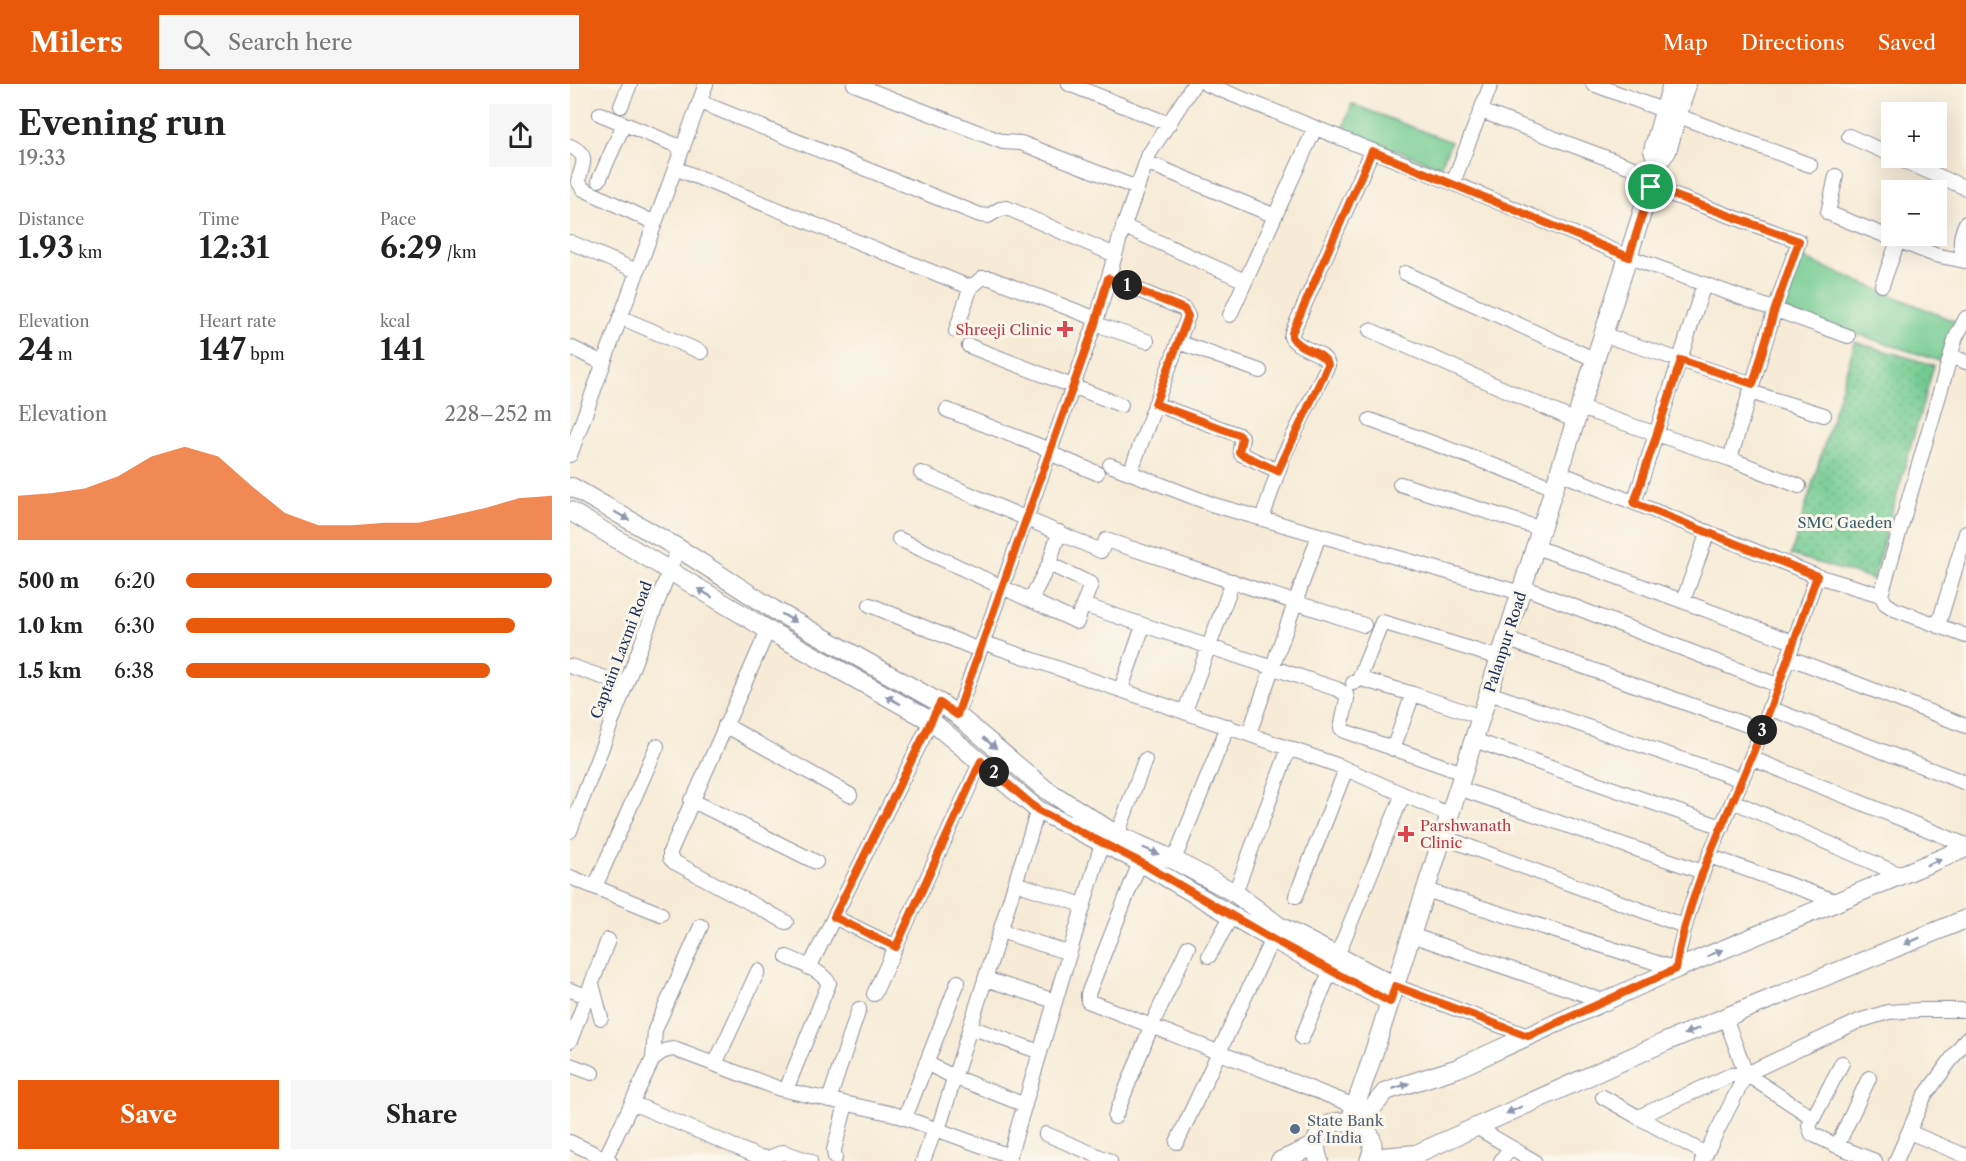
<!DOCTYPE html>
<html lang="en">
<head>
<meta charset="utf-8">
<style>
	:root { --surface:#fff; --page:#f6f6f6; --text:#222; --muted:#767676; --accent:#ea580c }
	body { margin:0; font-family:"Libre Caslon Text",serif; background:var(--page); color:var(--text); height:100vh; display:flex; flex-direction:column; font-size:22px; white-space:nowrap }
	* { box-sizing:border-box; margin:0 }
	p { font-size:20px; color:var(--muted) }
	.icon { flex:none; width:33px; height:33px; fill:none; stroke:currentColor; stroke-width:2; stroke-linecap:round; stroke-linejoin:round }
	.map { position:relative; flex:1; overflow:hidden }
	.side { display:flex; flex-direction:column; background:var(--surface); width:570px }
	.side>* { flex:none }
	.buttons { position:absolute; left:1311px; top:18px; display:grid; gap:12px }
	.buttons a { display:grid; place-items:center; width:66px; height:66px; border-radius:0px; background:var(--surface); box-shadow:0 6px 24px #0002; font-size:30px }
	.pin { position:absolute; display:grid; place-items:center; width:51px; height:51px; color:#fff; margin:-26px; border:3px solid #fff; border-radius:50%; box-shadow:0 2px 6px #0007 }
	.km { position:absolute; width:30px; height:30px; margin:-15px; border-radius:50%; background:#222; color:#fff; font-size:16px; line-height:30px; text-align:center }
	.round { display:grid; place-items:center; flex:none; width:63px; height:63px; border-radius:0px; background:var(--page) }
	.head { display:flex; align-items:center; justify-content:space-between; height:102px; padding:0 18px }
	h1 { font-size:33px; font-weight:700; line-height:45px }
	.figures { display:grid; grid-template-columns:repeat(3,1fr); gap:9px; height:102px; padding:6px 18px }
	.figures div { display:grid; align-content:center }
	.figures b { font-size:30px; font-weight:700 }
	.figures small { font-size:16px; font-weight:400 }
	.figures p { font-size:16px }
	.chart { height:168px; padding:12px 18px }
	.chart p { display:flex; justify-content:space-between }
	.chart svg { width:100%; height:108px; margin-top:6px; fill:var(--accent); opacity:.7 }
	.action { display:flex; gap:12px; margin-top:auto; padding:12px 18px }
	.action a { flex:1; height:69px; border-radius:0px; background:var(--accent); color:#fff; font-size:24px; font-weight:700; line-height:69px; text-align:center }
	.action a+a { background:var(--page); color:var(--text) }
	ul { padding:0 18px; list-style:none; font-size:20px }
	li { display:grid; grid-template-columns:96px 72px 1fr; align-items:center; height:45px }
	li i { height:15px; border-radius:8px; background:var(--accent) }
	header { display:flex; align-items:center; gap:36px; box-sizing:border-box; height:84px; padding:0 30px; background:var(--accent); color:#fff }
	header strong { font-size:28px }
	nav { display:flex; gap:33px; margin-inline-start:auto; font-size:21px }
	.search { width:420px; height:54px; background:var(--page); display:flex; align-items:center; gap:15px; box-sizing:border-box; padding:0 21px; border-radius:0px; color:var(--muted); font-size:22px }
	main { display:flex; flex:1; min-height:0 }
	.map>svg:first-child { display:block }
	.grass { fill:url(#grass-dots); stroke:#477d78; stroke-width:1.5 }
	.park { fill:#73cb91; stroke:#477d78; stroke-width:1.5 }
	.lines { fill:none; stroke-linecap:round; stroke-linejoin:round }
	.minor-casing { stroke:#898d9a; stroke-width:16 }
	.tertiary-casing { stroke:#898d9a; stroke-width:20 }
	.minor { stroke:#fff; stroke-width:14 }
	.tertiary { stroke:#fff; stroke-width:18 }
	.oneway { fill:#8d97ae }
	.route-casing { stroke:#fff; stroke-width:12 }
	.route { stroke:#ea580c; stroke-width:8 }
	.health-dot { fill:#e0444e; stroke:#fbf7ec; stroke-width:2 }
	.service-dot { fill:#5c6f8a; stroke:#fbf7ec; stroke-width:2 }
	.labels { text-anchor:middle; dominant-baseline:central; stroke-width:6; stroke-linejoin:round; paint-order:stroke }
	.health-label { font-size:15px; fill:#be3a42; stroke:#fbf7ec; text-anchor:end }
	.park-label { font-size:15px; fill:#355e6d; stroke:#fbf7ec }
	.street-label { font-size:15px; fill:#1b2f5e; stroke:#fbf7ec }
	.service-label { font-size:15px; fill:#4e5e75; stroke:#fbf7ec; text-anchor:start }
</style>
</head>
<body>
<header>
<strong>Milers</strong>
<div class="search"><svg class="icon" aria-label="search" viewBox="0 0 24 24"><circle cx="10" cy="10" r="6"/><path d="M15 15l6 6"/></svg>Search here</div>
<nav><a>Map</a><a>Directions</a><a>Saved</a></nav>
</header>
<main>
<section class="side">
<div class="head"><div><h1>Evening run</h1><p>19:33</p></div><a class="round"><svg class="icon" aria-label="share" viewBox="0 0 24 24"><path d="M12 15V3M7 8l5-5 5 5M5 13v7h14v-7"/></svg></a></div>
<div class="figures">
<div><p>Distance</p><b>1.93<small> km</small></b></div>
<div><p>Time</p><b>12:31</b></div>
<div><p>Pace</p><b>6:29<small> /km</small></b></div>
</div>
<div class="figures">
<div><p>Elevation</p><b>24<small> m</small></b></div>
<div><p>Heart rate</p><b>147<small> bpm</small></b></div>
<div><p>kcal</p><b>141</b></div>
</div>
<div class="chart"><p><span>Elevation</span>228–252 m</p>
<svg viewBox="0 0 160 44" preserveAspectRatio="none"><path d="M0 44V26L10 25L20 23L30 18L40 10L50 6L60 10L70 22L80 33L90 38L100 38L110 37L120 37L130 34L140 31L150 27L160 26V44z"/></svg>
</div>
<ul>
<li><b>500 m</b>6:20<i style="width:100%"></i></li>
<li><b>1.0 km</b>6:30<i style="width:90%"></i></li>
<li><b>1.5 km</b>6:38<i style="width:83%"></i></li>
</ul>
<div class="action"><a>Save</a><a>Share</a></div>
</section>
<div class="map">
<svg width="1396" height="1077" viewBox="0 0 1396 1077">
	<defs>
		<pattern id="grass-dots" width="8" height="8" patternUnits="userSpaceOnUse" patternTransform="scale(1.5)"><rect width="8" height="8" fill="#73cb91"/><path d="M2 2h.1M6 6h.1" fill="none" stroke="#5ea57a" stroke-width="1.8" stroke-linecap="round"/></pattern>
	</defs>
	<rect width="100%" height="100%" fill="#fbf7ec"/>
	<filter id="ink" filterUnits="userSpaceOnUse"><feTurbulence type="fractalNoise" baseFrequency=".0167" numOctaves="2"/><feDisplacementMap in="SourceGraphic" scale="12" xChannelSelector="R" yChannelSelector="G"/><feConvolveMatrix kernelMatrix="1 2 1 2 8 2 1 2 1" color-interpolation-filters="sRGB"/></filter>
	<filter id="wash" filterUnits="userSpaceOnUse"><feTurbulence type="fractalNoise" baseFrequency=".008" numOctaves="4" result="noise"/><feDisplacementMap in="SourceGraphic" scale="24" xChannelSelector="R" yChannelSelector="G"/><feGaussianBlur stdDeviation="1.35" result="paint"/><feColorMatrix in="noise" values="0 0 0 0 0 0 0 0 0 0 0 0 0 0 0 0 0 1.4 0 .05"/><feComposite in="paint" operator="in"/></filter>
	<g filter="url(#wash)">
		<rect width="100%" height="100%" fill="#f7ebd7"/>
		<path class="grass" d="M1285 258 1364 281 1303 495 1221 471Z"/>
		<path class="park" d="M782 20 881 58 870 83 773 46Z
			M1228 172 1386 238 1373 278 1209 225Z"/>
	</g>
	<g filter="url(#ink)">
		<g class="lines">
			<g class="minor-casing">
				<path id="minor" d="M284 0 433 58 451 59 567 104
					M499 0 599 40
					M636 0 883 99 1059 173 1278 252
					M1023 0 1240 81
					M130 18 410 131 418 132 430 125 437 124 545 171
					M51 22 60 0
					M911 27 1085 92
					M30 30 113 64
					M1279 52 1322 71
					M0 62C20 71 13 80 8 97L13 105 85 139
					M1327 74 1396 104
					M576 78 705 132
					M105 84 397 202 405 200 412 194H420L527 235
					M1266 92 1258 129 1365 171 1395 177
					M29 96 54 40
					M883 99 921 0
					M1081 103 1229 157 1205 225 1160 375
					M1396 139C1389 154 1389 163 1396 177
					M553 142 675 197
					M0 158 67 187
					M835 189 1026 276
					M539 194 614 225 618 232 560 389
					M1312 201 1328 157
					M660 231 745 44
					M50 233 131 268
					M525 240 577 257
					M800 246 1006 337
					M386 247 401 202
					M1034 251 1183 300
					M608 258 690 287
					M399 262 551 321
					M0 263 33 279
					M1381 272 1396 278
					M1180 308 1254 331
					M585 320 669 351 672 354 670 365 671 370 708 387
					M1010 324 1160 375 1229 402
					M377 326 480 366
					M800 336 985 404
					M479 369 527 389
					M0 371 136 0
					M540 381 644 421 951 509
					M351 389 531 467 536 456 794 541
					M990 389 1247 492
					M830 400 972 445
					M1064 419 1134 200
					M692 435 713 373 758 281C753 266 730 267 721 253L722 249 802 67
					M329 455 507 538 513 521
					M966 463 1223 558
					M479 480 521 500 513 521 767 605 776 610 777 615 771 644 774 647 893 689
					M953 503 1207 601
					M1311 511 1315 519 1324 525 1396 552
					M461 515 479 480 489 448
					M1113 517 1138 448
					M300 521 409 566
					M1368 542 1396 449
					M198 546 100 768V774L104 778 216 838
					M936 555 1191 646
					M412 558 767 681 880 731
					M1218 573 1396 642
					M0 582 56 601
					M789 595 812 538 930 574
					M783 599 791 595 843 610 911 633
					M551 605 573 542
					M919 609 1172 696
					M1199 624 1396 699
					M615 627 663 497
					M387 631 528 231 551 150 579 70 624 0
					M155 641 280 711
					M679 650 749 451
					M904 656 1152 743
					M823 665 843 610
					M1181 674 1396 761
					M888 704 1133 788
					M121 716 246 778
					M1163 717 1331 791
					M0 747 108 464
					M547 751 575 676
					M873 753 1114 842
					M1139 772 1268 818
					M604 776 658 642
					M570 778 518 910V917L785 1022
					M0 793 91 830
					M445 799 513 821
					M25 803 87 662
					M856 806 1106 885C1117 810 1152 745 1180 676 1205 615 1225 553 1247 492L1311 511 1386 253 1396 234
					M665 809 719 664
					M726 812 776 685
					M264 833 326 863
					M430 847 499 869
					M841 851 1034 917
					M639 872 662 831
					M767 872 833 710
					M239 884 370 619
					M415 895 485 917
					M22 900 31 934
					M825 902 958 952
					M0 906 17 912
					M304 910 411 677
					M1155 933 1176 990
					M400 943 470 968
					M732 954 761 886
					M0 957 38 856
					M83 975 85 946 131 842
					M356 979 384 993 455 1021
					M145 980 188 887
					M0 981 22 989
					M1299 994 1267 1062 1305 1077
					M216 1006 259 899C250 886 231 879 217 873
					M1033 1013 1068 1033 1161 991 1176 990 1243 1034
					M259 1016 289 925
					M62 1019 189 1073 199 1074 213 1068 240 1077
					M545 1033 581 943 618 863
					M1068 1033 1136 1070
					M335 1034 388 898
					M906 1043 964 1077
					M368 1046 468 726
					M1339 1048 1396 1072
					M476 1050 540 1077
					M0 1058 40 1077
					M607 1058 702 855
					M1267 1062 1242 1050 1239 1042 1272 979
					M265 1074 264 1066 276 1020
					M34 1077 82 977C88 969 94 966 104 965L210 1005 324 1030 440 1072
					M353 1077 365 1045
					M438 1077 532 759
					M931 1077 940 1063
					M1132 1077 1176 990 1289 937 1318 928 1350 926H1396
					M1326 1077 1354 1013 1396 955"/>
			</g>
			<g class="tertiary-casing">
				<path id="tertiary" d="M1088 79 1083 66 1102 0
					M2 403 108 464 206 527 370 619 387 631 475 705 547 751 604 776 665 809 709 842 825 902
					M0 427 198 546 361 637 468 726 570 778 702 855 820 918
					M780 1037 801 977 1088 79 1097 67 1117 0
					M789 1040 816 1007 888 984 1106 885 1396 764
					M800 1074 846 1070 1095 958 1396 835
					M710 1077 746 1061
					M749 1077C729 1023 821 1026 799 1077"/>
			</g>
			<use href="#minor" class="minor"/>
			<use href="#tertiary" class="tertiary"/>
		</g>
		<defs><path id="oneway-solid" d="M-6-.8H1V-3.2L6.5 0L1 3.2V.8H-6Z" transform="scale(1.5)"/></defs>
		<g class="oneway">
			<use href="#oneway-solid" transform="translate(52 432) rotate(30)"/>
			<use href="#oneway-solid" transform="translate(135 509) rotate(-149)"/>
			<use href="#oneway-solid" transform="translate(219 534) rotate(29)"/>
			<use href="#oneway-solid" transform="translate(323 616) rotate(-151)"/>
			<use href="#oneway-solid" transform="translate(420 659) rotate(40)"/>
			<use href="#oneway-solid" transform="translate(581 767) rotate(23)"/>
			<use href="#oneway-solid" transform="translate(1364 778) rotate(-23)"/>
			<use href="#oneway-solid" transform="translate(1342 857) rotate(158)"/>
			<use href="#oneway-solid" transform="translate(1145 869) rotate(-23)"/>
			<use href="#oneway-solid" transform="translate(1122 947) rotate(158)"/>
			<use href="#oneway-solid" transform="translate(831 1002) rotate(-18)"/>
			<use href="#oneway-solid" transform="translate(944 1026) rotate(156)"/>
		</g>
	</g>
	<g class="lines" filter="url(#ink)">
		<g class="route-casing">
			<path id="route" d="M802 67 1059 173 1081 103 1229 157 1205 225 1183 300 1111 276 1064 419 1247 492C1225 553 1205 616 1180 676 1152 745 1117 810 1106 885L958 952 825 902 820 918 702 855 570 778 468 726 411 677 326 863 264 833 370 619 387 631 525 240 538 194 614 225 618 232 585 320 669 351 672 354 669 368 671 370 708 387 758 281C753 266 730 267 722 253V249Z"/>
		</g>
		<use href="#route" class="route"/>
	</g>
	<g class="health-dot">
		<path d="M492 236h6v6h6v6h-6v6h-6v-6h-6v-6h6z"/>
		<path d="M833 741h6v6h6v6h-6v6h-6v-6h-6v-6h6z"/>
	</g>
	<circle class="service-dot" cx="725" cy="1045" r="6"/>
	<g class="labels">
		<g class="health-label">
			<text x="482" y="245">Shreeji Clinic</text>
			<text x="850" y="741" text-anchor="start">Parshwanath<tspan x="850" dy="17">Clinic</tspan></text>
		</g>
		<g class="park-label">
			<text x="1275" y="438">SMC Gaeden</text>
		</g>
		<g class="street-label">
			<text transform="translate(935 558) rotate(-72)">Palanpur Road</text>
			<text transform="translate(51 566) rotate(-69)">Captain Laxmi Road</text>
		</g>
		<g class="service-label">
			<text x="737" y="1036">State Bank<tspan x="737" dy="17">of India</tspan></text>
		</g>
	</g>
</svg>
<div class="buttons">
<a>+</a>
<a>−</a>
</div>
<div class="pin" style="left:1081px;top:103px;background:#1e9e55"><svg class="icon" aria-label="arrive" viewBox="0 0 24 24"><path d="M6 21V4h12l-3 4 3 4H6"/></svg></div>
<b class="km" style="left:557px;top:201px">1</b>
<b class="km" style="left:424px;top:688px">2</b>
<b class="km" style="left:1192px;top:646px">3</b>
</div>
</main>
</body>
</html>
